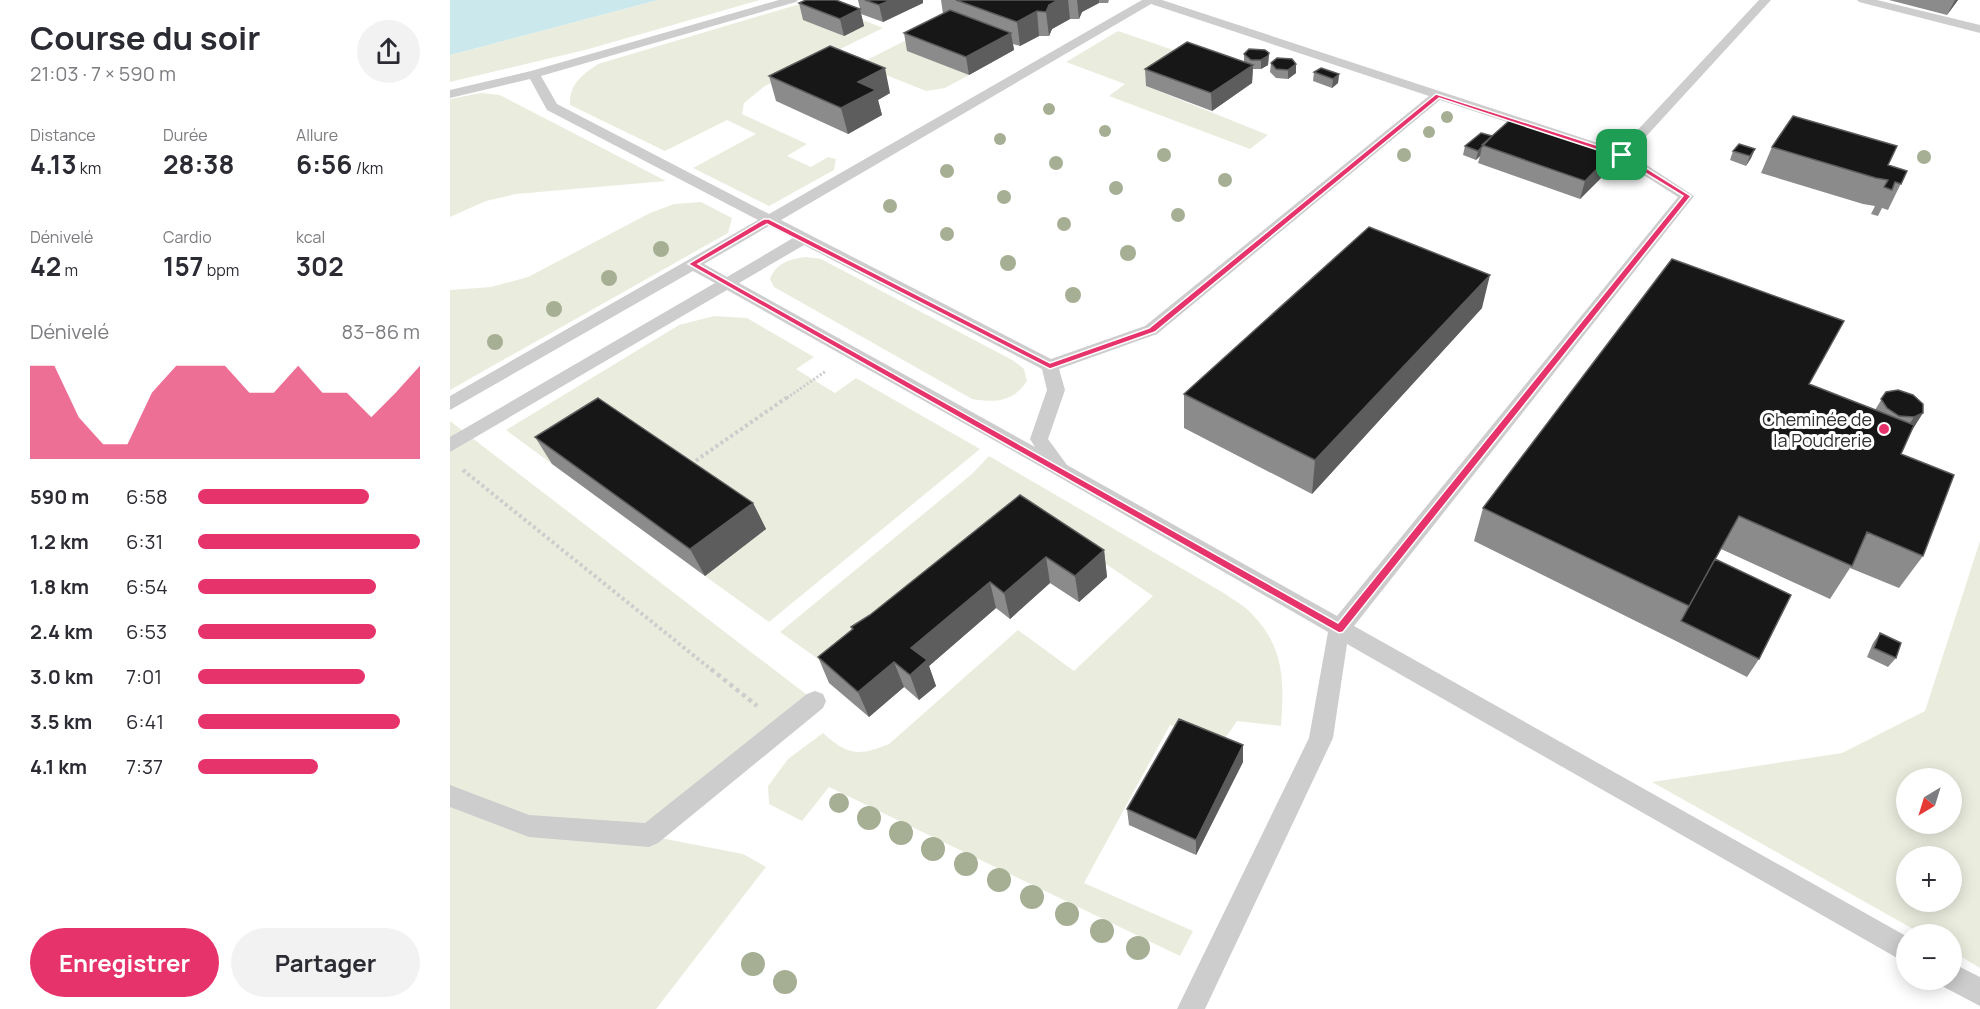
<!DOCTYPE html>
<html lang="fr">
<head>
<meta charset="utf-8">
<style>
	:root { --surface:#fff; --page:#f2f2f3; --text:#2b2b33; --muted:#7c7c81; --accent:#e6336b }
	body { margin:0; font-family:Manrope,sans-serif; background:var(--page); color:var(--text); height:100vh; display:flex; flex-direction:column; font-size:22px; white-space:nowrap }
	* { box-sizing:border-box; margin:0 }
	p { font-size:20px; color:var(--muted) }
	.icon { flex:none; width:33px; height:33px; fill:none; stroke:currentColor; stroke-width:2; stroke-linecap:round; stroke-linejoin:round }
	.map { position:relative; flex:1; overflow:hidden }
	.side { display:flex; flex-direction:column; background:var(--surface); width:450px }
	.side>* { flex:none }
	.needle { width:39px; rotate:218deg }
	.buttons { position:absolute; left:1446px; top:768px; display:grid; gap:12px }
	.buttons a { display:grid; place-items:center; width:66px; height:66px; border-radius:50%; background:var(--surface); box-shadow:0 3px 15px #0003; font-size:30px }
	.pin { position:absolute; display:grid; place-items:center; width:51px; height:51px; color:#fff; margin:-26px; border-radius:12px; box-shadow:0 3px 9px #0006 }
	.round { display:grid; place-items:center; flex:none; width:63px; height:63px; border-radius:32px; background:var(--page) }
	.summary { display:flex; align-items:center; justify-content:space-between; height:102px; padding:0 30px }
	h1 { font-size:33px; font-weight:700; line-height:45px }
	.metrics { display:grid; grid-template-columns:repeat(3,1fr); gap:9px; height:102px; padding:6px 30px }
	.metrics div { display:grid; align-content:center }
	.metrics b { font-size:26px; font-weight:700 }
	.metrics small { font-size:16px; font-weight:400 }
	.metrics p { font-size:16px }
	.chart { height:168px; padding:12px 30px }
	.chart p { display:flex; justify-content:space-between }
	.chart svg { width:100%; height:108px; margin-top:6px; fill:var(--accent); opacity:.7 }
	.action { display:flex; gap:12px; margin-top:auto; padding:12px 30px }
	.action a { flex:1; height:69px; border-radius:36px; background:var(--accent); color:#fff; font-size:24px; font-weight:700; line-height:69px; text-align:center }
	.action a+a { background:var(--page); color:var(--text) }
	ul { padding:0 30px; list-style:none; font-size:20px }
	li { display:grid; grid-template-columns:96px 72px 1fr; align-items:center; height:45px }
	li i { height:15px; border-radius:8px; background:var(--accent) }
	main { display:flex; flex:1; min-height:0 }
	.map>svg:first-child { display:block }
	.green { fill:#eaedde; fill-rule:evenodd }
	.water { fill:#cbe8ed }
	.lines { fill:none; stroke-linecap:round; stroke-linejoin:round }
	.path-far2 { stroke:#cdcdcd; stroke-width:3; stroke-dasharray:2 2; stroke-linecap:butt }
	.path-far1 { stroke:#cdcdcd; stroke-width:4; stroke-dasharray:3 3; stroke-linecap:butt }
	.path { stroke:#cdcdcd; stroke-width:4.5; stroke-dasharray:4 4; stroke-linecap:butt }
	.lane { fill:#cdcdcd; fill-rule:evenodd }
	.tree { fill:#a6af94 }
	.wall { fill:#8b8b8b }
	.shaded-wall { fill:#5d5d5d }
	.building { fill:#171717; stroke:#5d5d5d; stroke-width:1.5 }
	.route { fill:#e6336b; stroke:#fff; stroke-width:1.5; fill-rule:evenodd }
	.poi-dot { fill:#e6336b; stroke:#fff; stroke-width:2 }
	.labels { text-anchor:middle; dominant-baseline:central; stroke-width:6; stroke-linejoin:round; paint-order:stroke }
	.poi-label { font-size:18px; fill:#303030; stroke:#fff; text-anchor:end }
</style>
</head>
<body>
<main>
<section class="side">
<div class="summary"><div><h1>Course du soir</h1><p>21:03 · 7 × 590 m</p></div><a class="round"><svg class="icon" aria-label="share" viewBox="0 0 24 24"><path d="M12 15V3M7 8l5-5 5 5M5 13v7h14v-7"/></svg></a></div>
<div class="metrics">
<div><p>Distance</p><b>4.13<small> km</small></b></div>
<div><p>Durée</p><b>28:38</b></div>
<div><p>Allure</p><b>6:56<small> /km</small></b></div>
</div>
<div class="metrics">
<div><p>Dénivelé</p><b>42<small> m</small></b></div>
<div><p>Cardio</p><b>157<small> bpm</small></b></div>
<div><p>kcal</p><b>302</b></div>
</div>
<div class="chart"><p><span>Dénivelé</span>83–86 m</p>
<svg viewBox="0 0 160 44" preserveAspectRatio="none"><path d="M0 44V6L10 6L20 27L30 38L40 38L50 17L60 6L70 6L80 6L90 17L100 17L110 6L120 17L130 17L140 27L150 17L160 6V44z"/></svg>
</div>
<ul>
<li><b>590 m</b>6:58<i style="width:77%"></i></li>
<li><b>1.2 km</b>6:31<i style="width:100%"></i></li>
<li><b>1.8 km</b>6:54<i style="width:80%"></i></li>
<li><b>2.4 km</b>6:53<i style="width:80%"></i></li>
<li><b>3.0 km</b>7:01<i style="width:75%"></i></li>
<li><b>3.5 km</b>6:41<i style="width:91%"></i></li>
<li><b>4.1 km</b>7:37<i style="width:54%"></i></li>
</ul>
<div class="action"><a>Enregistrer</a><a>Partager</a></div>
</section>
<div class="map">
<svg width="1530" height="1009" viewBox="0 0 1530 1009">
	<rect width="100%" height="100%" fill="#fff"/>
	<path class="green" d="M208 0H310L135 50 0 82V55Z
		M363 0 433 28 315 86 294 103 292 114 357 144 337 156 361 167 378 157 386 159 384 170 319 206 243 168 306 134 277 120 215 151 120 105C119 84 132 75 148 64Z
		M490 23 519 75 495 88 476 91 409 64Z
		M668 31 732 53 696 86 818 135 800 149 659 96 675 84 616 62Z
		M31 93 50 95 216 181 66 194 36 201 0 217V99Z
		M251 202 282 218 278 233 0 390V290L41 287 78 277 200 213 224 204Z
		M356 257 371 259 564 361 574 369 577 381C563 402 545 403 522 399L324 287 320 279C326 263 340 259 356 257Z
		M264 316 297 318 364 357 346 369 385 393 406 378 530 449 319 622 255 576 315 529 102 464 56 430 229 325Z
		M0 421 365 701 200 836 293 854 316 867 206 1009H0Z
		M539 456 772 592C782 599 794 605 802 614 835 648 834 681 831 726L787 721 774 740 720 725 634 883 743 931 730 956 379 787 352 821 319 804 318 786 338 759 373 733C398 756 409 756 439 744L568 630 624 671 703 596 575 509 378 666 330 632 522 474Z
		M1530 541V968L1502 951V934H1472L1202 782 1392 753 1475 711ZM1456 778H1502V824H1456ZM1456 856H1502V902H1456Z"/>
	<path class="water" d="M0 0H208L0 55Z"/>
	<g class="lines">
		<path class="path-far2" d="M337 398 376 371"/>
		<path class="path-far1" d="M241 464 339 396
			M13 470 263 671"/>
		<path class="path" d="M261 669 307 706"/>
		<path class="lane" d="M329 0H348L346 2 91 76 107 104 319 214 692 0H712L1169 150 1309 0H1321L1180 154 1244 196 904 626 1456 936V963L897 644 883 738 755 1009H727L859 738 878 632 602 473 277 290 0 452V437L265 283 243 271 0 410V396L308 220 97 110 80 79 0 98V90L81 71ZM701 4 979 96 695 326 601 359 331 220ZM990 100 1167 158 1228 197 887 616 617 465 598 439 615 390 609 369 707 334ZM319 226 343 238 277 277 254 264ZM354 245 592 369 597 390 580 439 585 447 289 283Z
			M1407 0H1427L1530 25V33L1409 2Z
			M365 691 373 694 376 701 373 708 208 843 199 847 79 837 0 807V785L79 815 195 823 357 694Z
			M1502 963 1530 977V1006L1492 986 1490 980H1502Z"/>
	</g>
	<g class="tree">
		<circle cx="599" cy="109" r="6"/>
		<circle cx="997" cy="117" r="6"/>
		<circle cx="655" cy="131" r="6"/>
		<circle cx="979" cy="132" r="6"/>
		<circle cx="550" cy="139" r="6"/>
		<circle cx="714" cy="155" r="7"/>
		<circle cx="954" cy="155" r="7"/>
		<circle cx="1474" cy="157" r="7"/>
		<circle cx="606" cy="163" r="7"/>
		<circle cx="1162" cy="167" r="7"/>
		<circle cx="497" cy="171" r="7"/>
		<circle cx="775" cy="180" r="7"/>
		<circle cx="666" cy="188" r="7"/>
		<circle cx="554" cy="197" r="7"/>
		<circle cx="440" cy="206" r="7"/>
		<circle cx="728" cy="215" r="7"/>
		<circle cx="614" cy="224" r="7"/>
		<circle cx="497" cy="234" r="7"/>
		<circle cx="211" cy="249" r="8"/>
		<circle cx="678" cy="253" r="8"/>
		<circle cx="558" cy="263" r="8"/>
		<circle cx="159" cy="278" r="8"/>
		<circle cx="623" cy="295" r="8"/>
		<circle cx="104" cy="309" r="8"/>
		<circle cx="45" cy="342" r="8"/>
		<circle cx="389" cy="803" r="10"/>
		<circle cx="419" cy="818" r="12"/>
		<circle cx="451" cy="833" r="12"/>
		<circle cx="483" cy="849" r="12"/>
		<circle cx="516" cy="864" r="12"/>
		<circle cx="549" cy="880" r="12"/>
		<circle cx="582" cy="897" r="12"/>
		<circle cx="617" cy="914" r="12"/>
		<circle cx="652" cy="931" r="12"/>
		<circle cx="688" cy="948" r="12"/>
		<circle cx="303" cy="964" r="12"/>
		<circle cx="335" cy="982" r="12"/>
	</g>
	<path class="wall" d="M408 0H473V3L433 22 411 14 414 26 394 36 353 20 349 3 410 9Z
		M491 0H659L658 3H649L632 12 629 19H620L602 29 599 36H589L570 46 563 44 564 50 519 75 457 51 454 33 493 14Z
		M1439 0H1508L1497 15Z
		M819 53 818 65 811 69H803L802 83 762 111 696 86 695 69 794 62V54Z
		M821 63 846 64V73L838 79 826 78 820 72Z
		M864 72 889 74 888 83 882 88 863 81Z
		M319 76 440 93 428 100 432 115 398 134 326 101Z
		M1042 136 1162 154 1157 172 1130 199 1028 163 1030 156 1026 160 1013 155 1015 146Z
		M1322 147 1438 165 1457 171 1438 210 1432 208 1428 216 1421 214 1425 206 1413 204 1311 173Z
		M1305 149 1301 158 1296 166 1280 160 1283 151Z
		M1032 308 862 494 734 428V394Z
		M1360 385 1425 410 1436 392 1473 404 1451 454 1473 556 1449 588 1400 568 1380 599 1271 549 1265 559 1309 659 1297 677 1222 639V638V639L1024 541 1033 508Z
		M85 437 303 503 316 529 255 576 102 464Z
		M570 495 654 550 657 577 629 602 600 583 560 619 546 608 479 666 486 686 469 700 454 687 419 717 379 683 368 657 402 629 401 627 420 615Z
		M1430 633 1446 658 1438 667 1417 657 1423 643Z
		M793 762 746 855 679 825 677 809Z"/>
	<path class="shaded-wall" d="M441 0H473V3L433 22 429 5Z
		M608 0H618L620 19 602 29 599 36 596 12 599 5Z
		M627 0H649V3L632 12 629 19Z
		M1505 0H1508L1497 15Z
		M410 9 414 26 394 36 390 19Z
		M587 11 589 36 570 46 567 22Z
		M561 33 564 50 519 75 516 57Z
		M819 53 818 65 811 69V60Z
		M846 64V73L838 79V70Z
		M803 65 802 83 762 111 761 93Z
		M435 68 440 93 428 100 432 115 398 134 391 108 408 82Z
		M889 74 888 83 882 88 883 79Z
		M1032 147 1030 156 1026 160 1028 151Z
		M1305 149 1301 158 1296 166 1300 156Z
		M1162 154 1157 172 1130 199 1135 181Z
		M1040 275 1032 308 862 494 865 460Z
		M1473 413 1456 440 1447 444 1464 417Z
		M303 503 316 529 255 576 240 549Z
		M654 550 657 577 629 602 625 576Z
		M596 557 600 583 560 619 554 593Z
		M540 582 546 608 479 666 486 686 469 700 460 675 461 648Z
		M444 662 454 687 419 717 408 692Z
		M793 745V762L746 855V840Z"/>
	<path class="building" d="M356 0H386L410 9 390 19 349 3Z
		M415 0H441L429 5Z
		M506 0H608L599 5 596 12 587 11 567 22Z
		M500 10 561 33 516 57 454 33Z
		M737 42 803 65 761 93 695 69Z
		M380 46 435 68 408 82 426 90 391 108 319 76Z
		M799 49 815 50 819 53 818 56 811 60H801L794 54Z
		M827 58 842 59 846 64 838 70 826 69 821 63Z
		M871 68 889 74 883 79 864 72Z
		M1343 116 1447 146 1438 165 1457 171 1451 184 1445 182 1442 190 1434 187 1438 180 1426 178 1322 147Z
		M1060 120 1162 154 1135 181 1032 145Z
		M1031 133 1042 136 1028 151 1015 146Z
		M1289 144 1305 149 1300 156 1283 151Z
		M919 227 1040 275 865 460 734 394Z
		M1222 259 1394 321 1359 384 1464 425 1451 454 1504 475 1473 556 1417 532 1402 566 1289 516 1239 606 1033 508Z
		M1448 390 1463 395 1473 404V413L1464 417 1449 416 1437 408 1431 399 1436 392Z
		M148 398 303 503 240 549 85 437Z
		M570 495 654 550 625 576 596 557 554 593 540 582 461 648 477 660 460 675 444 662 408 692 368 657 403 629 401 627 420 615Z
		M1265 559 1341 595 1309 659 1231 621Z
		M1430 633 1451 643 1446 658 1424 648Z
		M729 719 793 745 746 840 677 809Z"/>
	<path class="route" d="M986 94 1174 154 1241 196 893 632 889 633 238 264 314 219H319L600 363 699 328ZM989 98 1169 157 1233 196 888 623 248 264 317 224 600 369 705 332Z"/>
	<circle class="poi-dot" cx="1434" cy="429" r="6"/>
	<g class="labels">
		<g class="poi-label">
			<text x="1422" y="419">Cheminée de<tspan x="1422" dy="21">la Poudrerie</tspan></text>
		</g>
	</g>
</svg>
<div class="buttons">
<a><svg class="needle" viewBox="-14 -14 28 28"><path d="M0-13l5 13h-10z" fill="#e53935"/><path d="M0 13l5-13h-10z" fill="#7c7c81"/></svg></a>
<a>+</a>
<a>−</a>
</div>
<div class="pin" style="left:1172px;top:155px;background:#1e9e55"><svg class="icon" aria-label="arrive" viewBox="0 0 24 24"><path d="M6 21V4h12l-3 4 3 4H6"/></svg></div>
</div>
</main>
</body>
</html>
